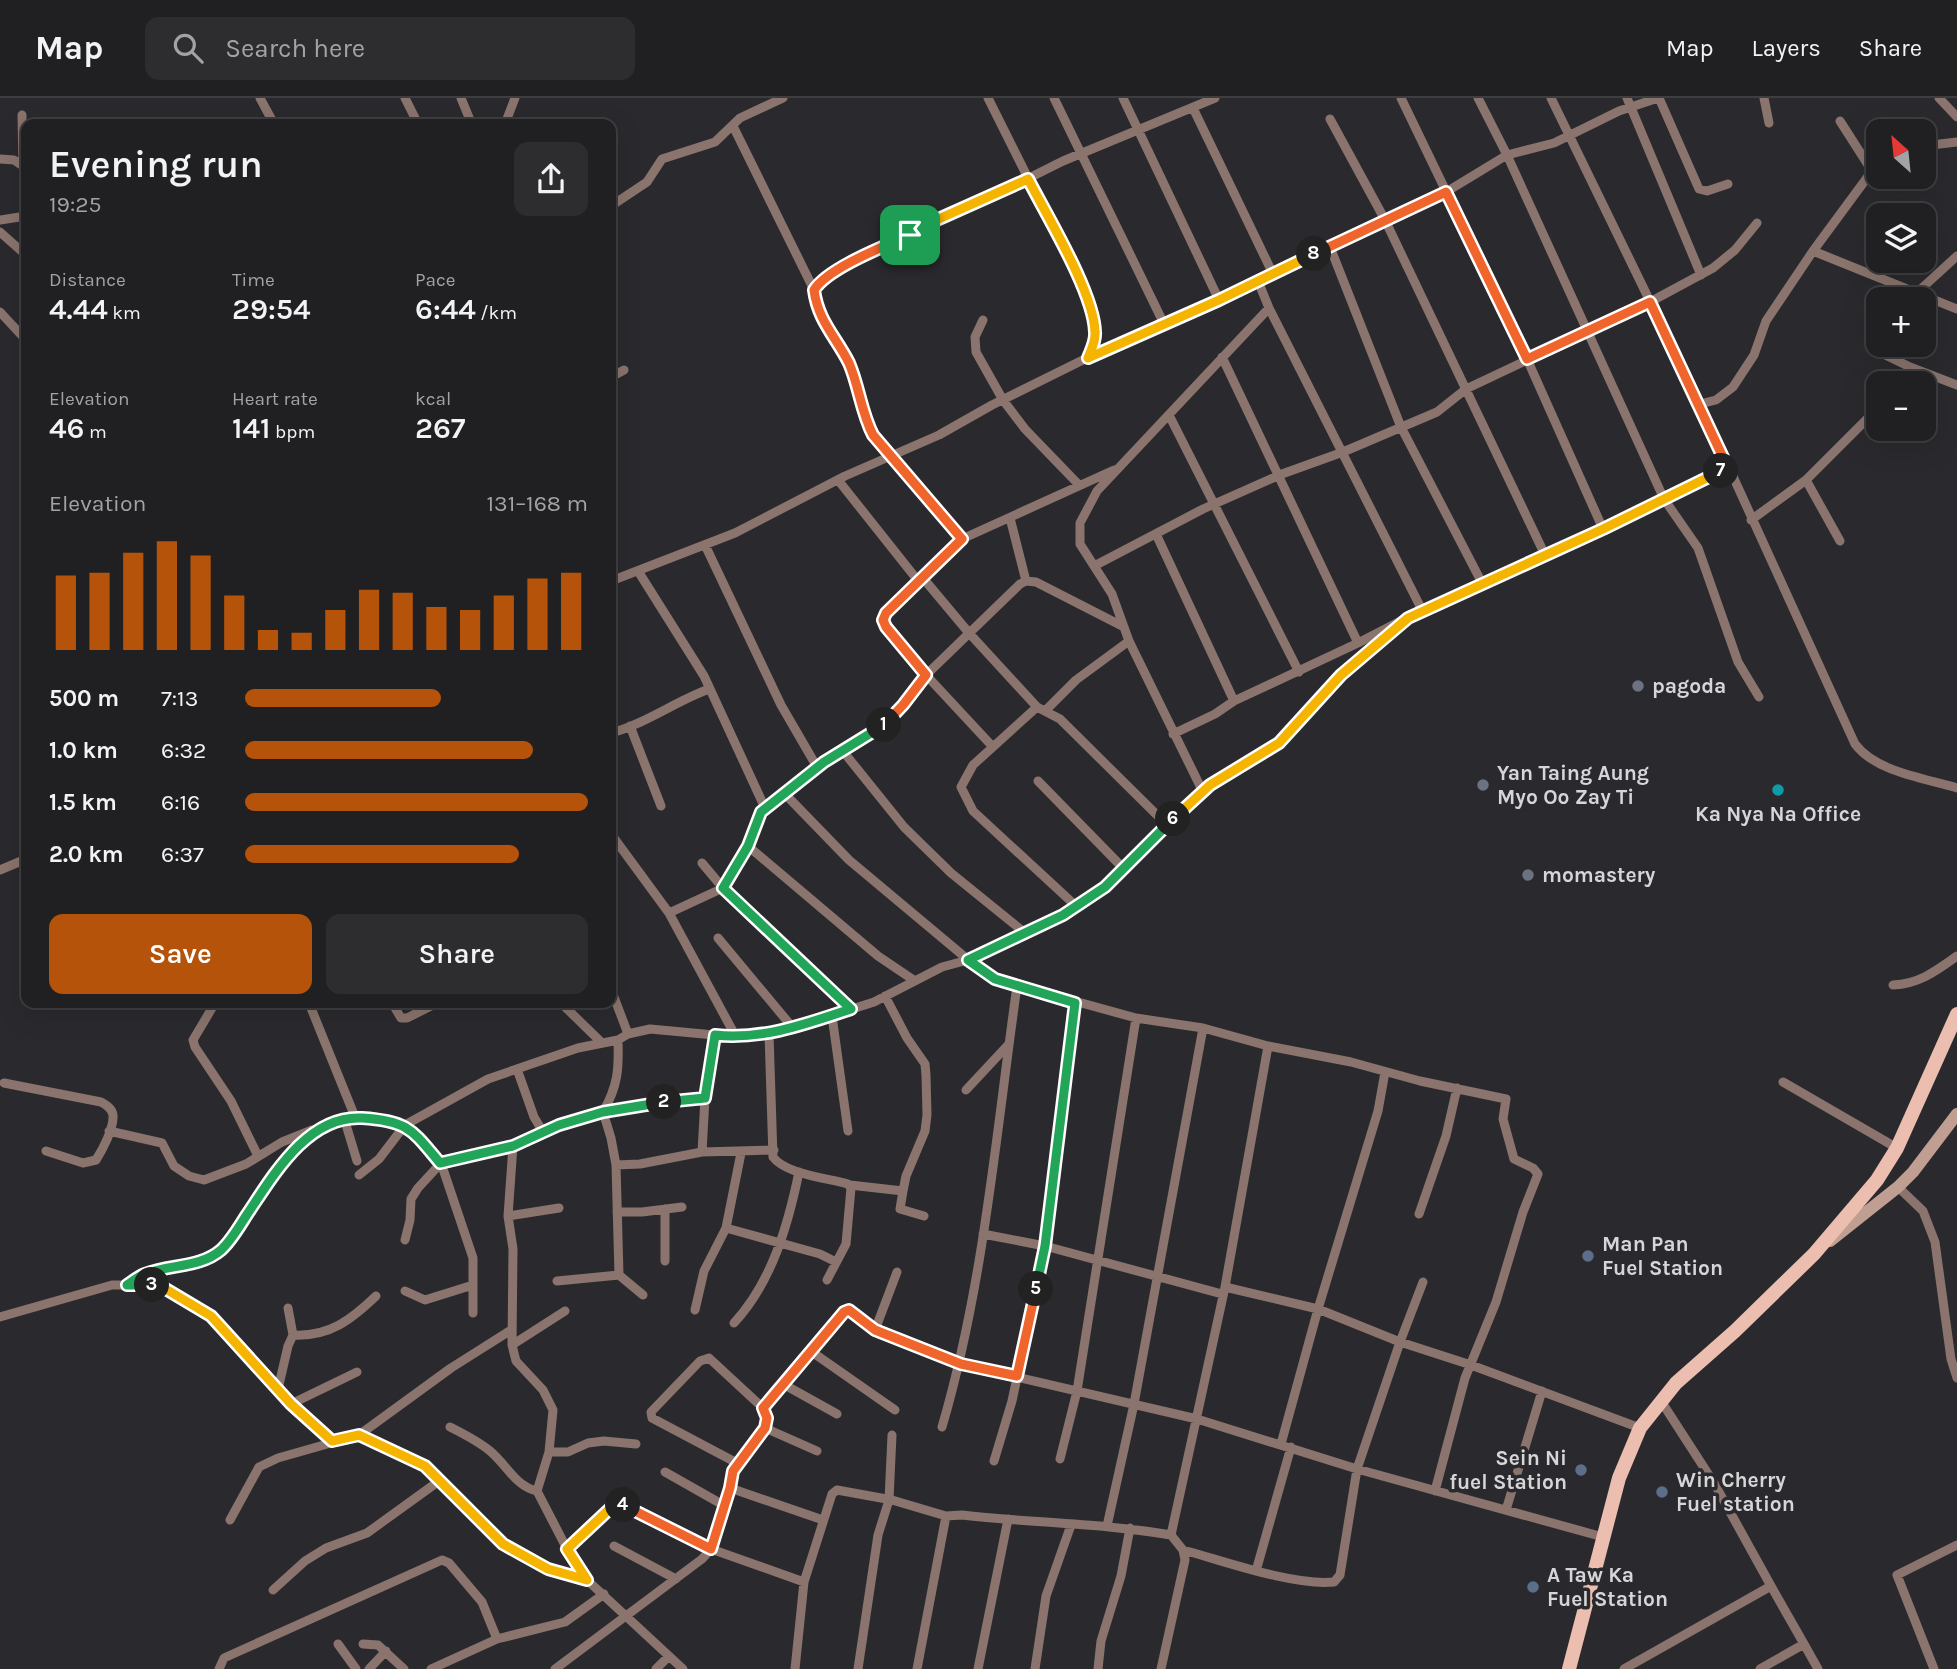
<!DOCTYPE html>
<html lang="en">
<head>
<meta charset="utf-8">
<style>
	:root { --surface:#202022; --page:#2d2d2f; --text:#f1f3f6; --muted:#a2a3a5; --line:#3d3e40; --accent:#b45309 }
	body { margin:0; font-family:Karla,sans-serif; background:var(--page); color:var(--text); height:100vh; display:flex; flex-direction:column; font-size:26px; white-space:nowrap }
	* { box-sizing:border-box; margin:0 }
	p { font-size:23px; color:var(--muted) }
	.icon { flex:none; width:38px; height:38px; fill:none; stroke:currentColor; stroke-width:2; stroke-linecap:round; stroke-linejoin:round }
	.map { position:relative; flex:1; overflow:hidden }
	.panel { position:absolute; left:21px; top:21px; width:595px; height:889px; display:flex; flex-direction:column; background:var(--surface); border-radius:14px; box-shadow:0 7px 28px #0002,0 0 0 2px var(--line) }
	.panel>* { flex:none }
	.needle { width:46px; rotate:333deg }
	.tools { position:absolute; left:1866px; top:21px; display:grid; gap:14px }
	.tools a { display:grid; place-items:center; width:70px; height:70px; border-radius:14px; background:var(--surface); box-shadow:0 7px 28px #0002,0 0 0 2px var(--line); font-size:35px }
	.pin { position:absolute; display:grid; place-items:center; width:60px; height:60px; color:#fff; margin:-30px; border-radius:14px; box-shadow:0 4px 10px #0006 }
	.km { position:absolute; width:35px; height:35px; margin:-18px; border-radius:50%; background:#222; color:#fff; font-size:19px; line-height:35px; text-align:center }
	.round { display:grid; place-items:center; flex:none; width:74px; height:74px; border-radius:14px; background:var(--page) }
	.head { display:flex; align-items:center; justify-content:space-between; height:119px; padding:0 28px }
	h1 { font-size:38px; font-weight:600; line-height:52px }
	.stats { display:grid; grid-template-columns:repeat(3,1fr); gap:10px; height:119px; padding:7px 28px }
	.stats div { display:grid; align-content:center }
	.stats b { font-size:30px; font-weight:600 }
	.stats small { font-size:19px; font-weight:400 }
	.stats p { font-size:19px }
	.chart { height:196px; padding:14px 28px }
	.chart p { display:flex; justify-content:space-between }
	.chart svg { width:100%; height:126px; margin-top:7px; stroke:var(--accent); stroke-width:6 }
	.cta { display:flex; gap:14px; margin-top:auto; padding:14px 28px }
	.cta a { flex:1; height:80px; border-radius:14px; background:var(--accent); color:#fff; font-size:28px; font-weight:600; line-height:80px; text-align:center }
	.cta a+a { background:var(--page); color:var(--text) }
	ul { padding:0 28px; list-style:none; font-size:23px }
	li { display:grid; grid-template-columns:112px 84px 1fr; align-items:center; height:52px }
	li i { height:18px; border-radius:9px; background:var(--accent) }
	header { display:flex; align-items:center; gap:42px; box-sizing:border-box; height:98px; padding:0 35px; background:var(--surface); border-bottom:2px solid var(--line) }
	header strong { font-size:33px }
	nav { display:flex; gap:38px; margin-inline-start:auto; font-size:24px }
	.search { width:490px; height:63px; background:var(--page); display:flex; align-items:center; gap:18px; box-sizing:border-box; padding:0 24px; border-radius:14px; color:var(--muted); font-size:26px }
	.map>svg:first-child { display:block }
	.lines { fill:none; stroke-linecap:round; stroke-linejoin:round }
	.minor { stroke:#8a746d; stroke-width:9 }
	.secondary { stroke:#c19e92; stroke-width:12 }
	.primary { stroke:#ebbeaf; stroke-width:14 }
	.split-1-casing { stroke:#fff; stroke-width:14 }
	.split-2-casing { stroke:#fff; stroke-width:14 }
	.split-3-casing { stroke:#fff; stroke-width:14 }
	.split-4-casing { stroke:#fff; stroke-width:14 }
	.split-5-casing { stroke:#fff; stroke-width:14 }
	.split-6-casing { stroke:#fff; stroke-width:14 }
	.split-7-casing { stroke:#fff; stroke-width:14 }
	.split-8-casing { stroke:#fff; stroke-width:14 }
	.split-9-casing { stroke:#fff; stroke-width:14 }
	.split-1 { stroke:#f0652b; stroke-width:9 }
	.split-2 { stroke:#22a559; stroke-width:9 }
	.split-3 { stroke:#22a559; stroke-width:9 }
	.split-4 { stroke:#f5b400; stroke-width:9 }
	.split-5 { stroke:#f0652b; stroke-width:9 }
	.split-6 { stroke:#22a559; stroke-width:9 }
	.split-7 { stroke:#f5b400; stroke-width:9 }
	.split-8 { stroke:#f0652b; stroke-width:9 }
	.split-9 { stroke:#f5b400; stroke-width:9 }
	.worship-dot { fill:#6b7280; stroke:#2a2a2e; stroke-width:2.5 }
	.culture-dot { fill:#0f9aa8; stroke:#2a2a2e; stroke-width:2.5 }
	.service-dot { fill:#5c6f8a; stroke:#2a2a2e; stroke-width:2.5 }
	.labels { text-anchor:middle; dominant-baseline:central; stroke-width:7; stroke-linejoin:round; paint-order:stroke }
	.poi-label { font-size:21px; font-weight:bold; fill:#d6d6d9; stroke:#2a2a2e; text-anchor:start }
</style>
</head>
<body>
<header>
<strong>Map</strong>
<div class="search"><svg class="icon" aria-label="search" viewBox="0 0 24 24"><circle cx="10" cy="10" r="6"/><path d="M15 15l6 6"/></svg>Search here</div>
<nav><a>Map</a><a>Layers</a><a>Share</a></nav>
</header>
<div class="map">
<svg width="1957" height="1571" viewBox="0 0 1957 1571">
	<rect width="100%" height="100%" fill="#2a2a2e"/>
	<g class="lines">
		<path class="minor" d="M260 0 274 26
			M405 0 418 26
			M461 0 470 22 467 26
			M988 0 1083 190C1095 220 1099 228 1088 260
			M1054 0 1164 226
			M1123 0 1219 202
			M1401 0 1527 261 1603 431
			M1478 0 1507 57 1664 401 1698 450 1738 564 1759 599
			M1551 0 1700 306 1855 646C1876 674 1924 680 1957 690
			M1627 0 1701 177
			M1659 0 1699 91 1707 93 1728 86
			M1764 0 1769 25
			M1939 0 1957 19
			M1193 10 1273 176
			M22 17 23 68
			M1330 21 1385 122 1545 457
			M1840 23 1872 73
			M505 26 515 0
			M733 28 814 192
			M1923 48 1957 44
			M0 61 14 62 26 70
			M611 108 647 84 662 61 715 44 740 20 783 0
			M0 122 26 118
			M0 134 26 157
			M1330 149 1401 329 1482 485
			M1813 153 1957 211
			M1258 183 1269 210 1422 512
			M1910 201 1957 158
			M0 214 26 242
			M983 222 975 239 976 254 1003 302 1025 331 1079 387
			M1878 236 1872 246 1873 251 1910 269
			M1222 259 1358 545
			M611 279 624 272
			M1899 285 1910 269 1957 287
			M1700 306 1716 302 1733 289 1754 257 1766 223 1813 153 1872 73 1878 69
			M1169 317 1299 574
			M838 382 919 484
			M1806 382 1840 443
			M1010 420 1026 483
			M1751 422 1806 382 1878 310
			M1156 436 1234 603 1358 545 1422 512 1586 439 1728 370
			M962 441 873 337C862 314 859 288 849 265 837 239 818 223 814 192L820 183 836 173 910 137 923 128 1007 91 1063 63 1215 0
			M705 447 781 607 817 669
			M1096 467 1203 411 1282 376 1343 354 1437 314 1466 291 1650 204 1713 170 1735 152 1757 125
			M638 473 704 578 765 710
			M923 480 969 535 1037 609 1060 621 1167 727
			M611 483 735 435 845 378 939 337 992 307 1095 256 1219 202 1446 94 1507 57 1554 45 1619 13 1658 0
			M1037 609 973 667 961 689 973 713 1076 808
			M1046 612 1076 582 1129 543
			M630 628 661 708
			M611 635C645 626 676 603 709 591
			M1173 636 1215 616 1234 603
			M993 649 926 577 886 529 883 522 886 515 962 441 1114 372
			M842 652 904 729 951 775 1025 835
			M1038 683 1123 770
			M1203 694 1129 543 1112 496 1080 446V425L1097 393 1269 210
			M785 696 849 762 978 870 995 881 1136 920 1203 930 1268 948 1351 964 1420 983 1506 1001 1503 1021 1514 1061 1533 1070 1538 1076 1523 1114 1496 1204 1465 1280 1435 1393
			M611 736 669 815 736 939
			M748 748 878 858 915 883
			M702 765 723 790 851 911
			M0 772 26 761
			M669 815 723 790 748 748 761 714 824 664 888 625 926 577 1020 486 1026 483 1036 484 1124 529
			M718 840 793 930
			M1893 887C1919 886 1936 873 1957 858
			M611 891 628 936
			M215 905 193 942 195 949 231 1003 258 1058
			M309 905 355 1019
			M392 905 401 920H407L437 905
			M561 905 601 944
			M832 918 848 1033
			M769 936 773 1059C785 1076 827 1080 848 1086L851 1090 846 1146 827 1182
			M618 942C619 971 618 988 603 1014L611 1040 616 1067 619 1177
			M517 971 534 1019 543 1034
			M1783 984 1897 1050
			M4 985 101 1004C106 1007 112 1010 113 1017 114 1030 103 1051 96 1062L83 1065 46 1053
			M966 992 1008 947
			M344 1020 357 1063
			M109 1033 162 1045 174 1068 189 1078 204 1082 246 1066 282 1044 312 1032
			M702 1054 705 1000 715 937
			M616 1067 640 1066 702 1054 774 1052
			M359 1077 379 1061 405 1027 488 981 578 950 618 942 628 936 650 931 736 939 769 936 793 930 874 904 942 869 968 862 1063 817 1105 789 1210 687 1279 645 1341 577 1408 520
			M850 1087 903 1093 906 1078 925 1033 927 1017 926 977 925 966 907 940 885 898
			M1898 1089 1923 1113 1935 1144 1951 1261 1957 1280
			M903 1093 900 1111 924 1118
			M665 1111V1163
			M617 1114H642L682 1109
			M1419 1116 1446 1038 1457 990
			M508 1118 559 1110
			M726 1130 820 1156 836 1164
			M983 1136 1045 1148 1222 1196
			M405 1142 410 1122 411 1101 418 1090 441 1065 513 1048
			M557 1183 619 1177 643 1197
			M127 1187 145 1176 207 1161 221 1152 270 1082 309 1038 327 1026 344 1020H373L405 1027 441 1065 473 1160V1215
			M1225 1189 1318 1211 1400 1244 1471 1267 1640 1330
			M405 1193 425 1202 473 1187
			M288 1210 293 1237
			M695 1212 704 1173 726 1130 741 1055
			M0 1219 112 1187H158L211 1218 247 1255 291 1306 332 1343
			M734 1225C772 1184 788 1127 799 1074
			M875 1232 897 1174
			M512 1247 565 1213
			M812 1254 895 1312
			M783 1286 837 1316
			M278 1291 288 1248 293 1237C329 1239 351 1222 376 1198
			M1661 1303 1714 1385 1771 1488
			M291 1306 357 1274
			M763 1310 844 1214 849 1212 875 1232 961 1266 1197 1321 1357 1371 1603 1439
			M450 1329C464 1336 478 1343 490 1353 507 1367 515 1388 537 1393
			M942 1329C984 1186 996 1035 1017 888
			M359 1337 425 1368 503 1446 548 1471 587 1482
			M1281 1346 1318 1211 1378 1013 1385 974
			M549 1354H568L588 1345 604 1343 636 1346
			M1060 1361 1077 1293 1136 920
			M994 1363 1012 1303 1045 1148 1075 905
			M737 1365 652 1320 651 1314 700 1263 709 1260 763 1310 767 1320 765 1330
			M665 1374 725 1408
			M730 1390C734 1362 748 1351 765 1330L817 1353
			M1506 1412 1542 1293
			M230 1422 259 1369 278 1360 359 1337 451 1270 511 1232
			M1107 1428 1134 1306 1203 930
			M614 1448 676 1481
			M567 1451 617 1404 711 1451 804 1484
			M1183 1452C1224 1463 1293 1488 1334 1484L1340 1477 1357 1371 1400 1244 1423 1184
			M1256 1473 1291 1349
			M273 1492 305 1463 326 1450 367 1435 439 1383
			M338 1546 356 1571
			M363 1546 378 1547 404 1571
			M219 1571 224 1560 442 1462 449 1465 482 1504 497 1541
			M369 1571 386 1553
			M431 1571 497 1541 565 1524 604 1496
			M555 1571 702 1461 711 1451 730 1390 823 1422
			M656 1571 668 1559
			M683 1571 587 1482 567 1451 537 1393 549 1354 553 1312 543 1292 516 1263 512 1247 513 1151 508 1118 513 1048 559 1027 603 1014 705 1000
			M795 1571 804 1484 832 1396 837 1392 892 1402 946 1418 962 1417C1031 1425 1102 1425 1171 1437L1225 1189 1268 948
			M858 1571 878 1437 889 1402 892 1337
			M917 1571 946 1418
			M978 1571 1008 1421
			M1035 1571 1046 1498 1071 1427
			M1098 1571 1101 1543 1121 1478 1130 1430
			M1161 1571 1185 1462 1183 1452 1171 1437
			M1624 1571 1771 1488 1804 1546
			M1760 1571 1804 1546 1818 1571
			M1934 1571 1897 1477 1957 1447"/>
		<path class="secondary" d="M1830 1143 1898 1089 1913 1074 1957 1016"/>
		<path class="primary" d="M1569 1571 1619 1380 1640 1330 1676 1285 1735 1233 1814 1156 1877 1082 1897 1050 1957 916"/>
	</g>
	<g class="lines">
		<g class="split-1-casing">
			<path id="split-1" d="M884 627 903 607 926 577 886 529 883 522 886 515 962 441 873 337C861 314 859 288 849 265 836 239 818 223 814 192 828 170 885 148 910 137"/>
		</g>
		<g class="split-2-casing">
			<path id="split-2" d="M664 1004 705 1000 715 937C763 942 806 926 851 911L723 790 748 748 761 714 824 664 884 627"/>
		</g>
		<g class="split-3-casing">
			<path id="split-3" d="M152 1187H127C133 1183 139 1178 145 1176 170 1166 200 1170 221 1152 231 1143 239 1129 246 1118 273 1078 307 1017 362 1020 409 1023 412 1032 440 1065L513 1048 559 1027 603 1014 664 1004"/>
		</g>
		<g class="split-4-casing">
			<path id="split-4" d="M152 1187H159L211 1218 291 1306 332 1343 359 1337 425 1368 503 1446 548 1471 587 1482 567 1451 617 1404 623 1407"/>
		</g>
		<g class="split-5-casing">
			<path id="split-5" d="M623 1407 711 1451 730 1390 733 1373 765 1330 767 1320 763 1310 844 1214 849 1212 875 1232 961 1266 1017 1278 1036 1191"/>
		</g>
		<g class="split-6-casing">
			<path id="split-6" d="M1036 1191 1045 1148 1075 905 995 881 968 862 1063 817 1105 789 1173 721"/>
		</g>
		<g class="split-7-casing">
			<path id="split-7" d="M1173 721 1210 687 1279 645 1341 577 1408 520 1603 431 1721 373"/>
		</g>
		<g class="split-8-casing">
			<path id="split-8" d="M1314 156 1446 94 1527 261 1650 204 1728 370 1721 373"/>
		</g>
		<g class="split-9-casing">
			<path id="split-9" d="M910 137 923 128 1028 81C1047 118 1094 195 1095 234 1096 243 1091 252 1088 260L1219 202 1314 156"/>
		</g>
		<use href="#split-1" class="split-1"/>
		<use href="#split-2" class="split-2"/>
		<use href="#split-3" class="split-3"/>
		<use href="#split-4" class="split-4"/>
		<use href="#split-5" class="split-5"/>
		<use href="#split-6" class="split-6"/>
		<use href="#split-7" class="split-7"/>
		<use href="#split-8" class="split-8"/>
		<use href="#split-9" class="split-9"/>
	</g>
	<g class="worship-dot">
		<circle cx="1638" cy="588" r="7"/>
		<circle cx="1483" cy="687" r="7"/>
		<circle cx="1528" cy="777" r="7"/>
	</g>
	<circle class="culture-dot" cx="1778" cy="692" r="7"/>
	<g class="service-dot">
		<circle cx="1588" cy="1158" r="7"/>
		<circle cx="1581" cy="1372" r="7"/>
		<circle cx="1662" cy="1394" r="7"/>
		<circle cx="1533" cy="1489" r="7"/>
	</g>
	<g class="labels">
		<g class="poi-label">
			<text x="1652" y="588">pagoda</text>
			<text x="1497" y="675">Yan Taing Aung<tspan x="1497" dy="24">Myo Oo Zay Ti</tspan></text>
			<text x="1778" y="716" text-anchor="middle">Ka Nya Na Office</text>
			<text x="1542" y="777">momastery</text>
			<text x="1602" y="1146">Man Pan<tspan x="1602" dy="24">Fuel Station</tspan></text>
			<text x="1567" y="1360" text-anchor="end">Sein Ni<tspan x="1567" dy="24">fuel Station</tspan></text>
			<text x="1676" y="1382">Win Cherry<tspan x="1676" dy="24">Fuel station</tspan></text>
			<text x="1547" y="1477">A Taw Ka<tspan x="1547" dy="24">Fuel Station</tspan></text>
		</g>
	</g>
</svg>
<div class="tools">
<a><svg class="needle" viewBox="-14 -14 28 28"><path d="M0-13l5 13h-10z" fill="#e53935"/><path d="M0 13l5-13h-10z" fill="#a2a3a5"/></svg></a>
<a><svg class="icon" aria-label="layers" viewBox="0 0 24 24"><path d="M12 4l9 5-9 5-9-5zM3 14l9 5 9-5"/></svg></a>
<a>+</a>
<a>−</a>
</div>
<div class="pin" style="left:910px;top:137px;background:#1e9e55"><svg class="icon" aria-label="arrive" viewBox="0 0 24 24"><path d="M6 21V4h12l-3 4 3 4H6"/></svg></div>
<b class="km" style="left:884px;top:627px">1</b>
<b class="km" style="left:664px;top:1004px">2</b>
<b class="km" style="left:152px;top:1187px">3</b>
<b class="km" style="left:623px;top:1407px">4</b>
<b class="km" style="left:1036px;top:1191px">5</b>
<b class="km" style="left:1173px;top:721px">6</b>
<b class="km" style="left:1721px;top:373px">7</b>
<b class="km" style="left:1314px;top:156px">8</b>
<section class="panel">
<div class="head"><div><h1>Evening run</h1><p>19:25</p></div><a class="round"><svg class="icon" aria-label="share" viewBox="0 0 24 24"><path d="M12 15V3M7 8l5-5 5 5M5 13v7h14v-7"/></svg></a></div>
<div class="stats">
<div><p>Distance</p><b>4.44<small> km</small></b></div>
<div><p>Time</p><b>29:54</b></div>
<div><p>Pace</p><b>6:44<small> /km</small></b></div>
</div>
<div class="stats">
<div><p>Elevation</p><b>46<small> m</small></b></div>
<div><p>Heart rate</p><b>141<small> bpm</small></b></div>
<div><p>kcal</p><b>267</b></div>
</div>
<div class="chart"><p><span>Elevation</span>131–168 m</p>
<svg viewBox="0 0 160 44" preserveAspectRatio="none"><path d="M5 44V18M15 44V17M25 44V10M35 44V6M45 44V11M55 44V25M65 44V37M75 44V38M85 44V30M95 44V23M105 44V24M115 44V29M125 44V30M135 44V25M145 44V19M155 44V17"/></svg>
</div>
<ul>
<li><b>500 m</b>7:13<i style="width:57%"></i></li>
<li><b>1.0 km</b>6:32<i style="width:84%"></i></li>
<li><b>1.5 km</b>6:16<i style="width:100%"></i></li>
<li><b>2.0 km</b>6:37<i style="width:80%"></i></li>
</ul>
<div class="cta"><a>Save</a><a>Share</a></div>
</section>
</div>
</body>
</html>
